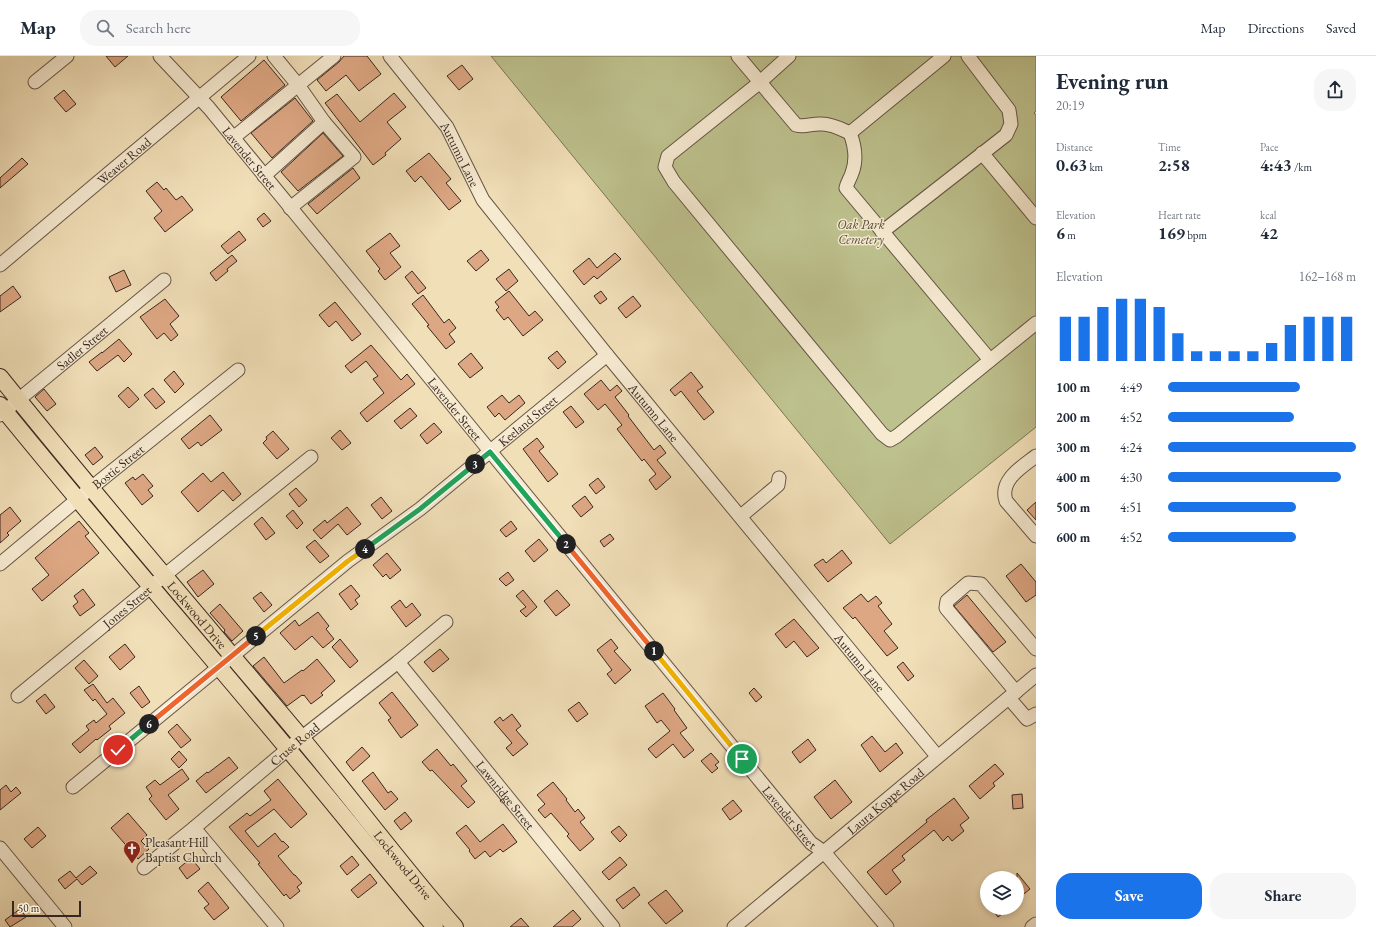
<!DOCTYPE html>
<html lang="en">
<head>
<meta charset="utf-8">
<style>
	:root { --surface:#fff; --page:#f6f6f7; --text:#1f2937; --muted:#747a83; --line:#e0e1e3; --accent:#1a73e8 }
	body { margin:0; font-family:"EB Garamond",serif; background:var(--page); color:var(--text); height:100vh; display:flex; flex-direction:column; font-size:15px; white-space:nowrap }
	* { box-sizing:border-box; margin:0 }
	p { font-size:13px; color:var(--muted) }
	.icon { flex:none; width:22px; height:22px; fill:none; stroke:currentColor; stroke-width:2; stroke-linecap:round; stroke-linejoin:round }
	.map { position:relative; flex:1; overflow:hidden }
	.panel { display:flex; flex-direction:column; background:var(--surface); width:340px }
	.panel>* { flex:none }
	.buttons { position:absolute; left:980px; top:815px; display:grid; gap:8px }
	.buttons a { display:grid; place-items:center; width:44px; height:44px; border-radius:50%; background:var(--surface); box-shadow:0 2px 6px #0003; font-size:20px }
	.scale { position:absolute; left:12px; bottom:10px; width:69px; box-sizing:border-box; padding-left:4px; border:2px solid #382720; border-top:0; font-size:11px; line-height:14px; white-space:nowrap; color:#382720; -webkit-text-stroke:3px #f6ead1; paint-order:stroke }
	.pin { position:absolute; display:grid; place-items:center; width:34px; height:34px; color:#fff; margin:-17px; border:2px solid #fff; border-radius:50%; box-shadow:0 1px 4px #0007 }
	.km { position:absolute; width:20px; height:20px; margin:-10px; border-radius:50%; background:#222; color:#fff; font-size:11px; line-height:20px; text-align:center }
	.round { display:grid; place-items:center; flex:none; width:42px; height:42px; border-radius:16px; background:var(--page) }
	.headline { display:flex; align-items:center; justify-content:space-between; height:68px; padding:0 20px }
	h1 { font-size:22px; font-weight:700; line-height:30px }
	.stats { display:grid; grid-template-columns:repeat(3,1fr); gap:6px; height:68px; padding:4px 20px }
	.stats div { display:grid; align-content:center }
	.stats b { font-size:17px; font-weight:700 }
	.stats small { font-size:11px; font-weight:400 }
	.stats p { font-size:11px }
	.chart { height:112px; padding:8px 20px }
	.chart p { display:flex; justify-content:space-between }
	.chart svg { width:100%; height:72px; margin-top:4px; stroke:var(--accent); stroke-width:6 }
	.cta { display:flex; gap:8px; margin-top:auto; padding:8px 20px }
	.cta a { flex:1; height:46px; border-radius:16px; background:var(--accent); color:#fff; font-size:16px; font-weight:700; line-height:46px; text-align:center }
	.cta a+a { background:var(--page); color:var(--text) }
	ul { padding:0 20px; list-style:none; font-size:13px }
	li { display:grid; grid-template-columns:64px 48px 1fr; align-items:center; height:30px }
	li i { height:10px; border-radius:5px; background:var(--accent) }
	header { display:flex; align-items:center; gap:24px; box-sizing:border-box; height:56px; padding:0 20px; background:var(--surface); border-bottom:1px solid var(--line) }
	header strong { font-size:19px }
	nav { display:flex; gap:22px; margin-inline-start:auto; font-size:14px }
	.search { width:280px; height:36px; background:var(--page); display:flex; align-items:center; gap:10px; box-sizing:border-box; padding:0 14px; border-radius:16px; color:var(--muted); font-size:15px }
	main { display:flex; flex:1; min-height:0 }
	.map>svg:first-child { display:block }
	.green { fill:#bdc18d; stroke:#7a7456 }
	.building { fill:#dda783; stroke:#382720 }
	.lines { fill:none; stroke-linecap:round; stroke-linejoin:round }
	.minor-casing { stroke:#665546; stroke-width:15 }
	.major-casing { stroke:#382720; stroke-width:18 }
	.minor { stroke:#f6ead1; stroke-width:13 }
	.major { stroke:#f1dfb8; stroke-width:16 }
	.split-1-casing { stroke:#fff; stroke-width:8 }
	.split-2-casing { stroke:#fff; stroke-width:8 }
	.split-3-casing { stroke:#fff; stroke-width:8 }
	.split-4-casing { stroke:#fff; stroke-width:8 }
	.split-5-casing { stroke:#fff; stroke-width:8 }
	.split-6-casing { stroke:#fff; stroke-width:8 }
	.split-7-casing { stroke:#fff; stroke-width:8 }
	.split-1 { stroke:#f5b400; stroke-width:5 }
	.split-2 { stroke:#f0652b; stroke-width:5 }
	.split-3 { stroke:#22a559; stroke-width:5 }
	.split-4 { stroke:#22a559; stroke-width:5 }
	.split-5 { stroke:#f5b400; stroke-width:5 }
	.split-6 { stroke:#f0652b; stroke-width:5 }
	.split-7 { stroke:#22a559; stroke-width:5 }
	.labels { text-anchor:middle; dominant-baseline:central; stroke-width:3; stroke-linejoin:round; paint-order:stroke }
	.street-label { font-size:13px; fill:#382720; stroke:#f6ead1 }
	.park-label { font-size:13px; font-style:italic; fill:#594e3b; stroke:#f6ead1 }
	.poi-label { font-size:13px; fill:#382720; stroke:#f6ead1; text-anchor:start }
</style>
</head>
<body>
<header>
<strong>Map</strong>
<div class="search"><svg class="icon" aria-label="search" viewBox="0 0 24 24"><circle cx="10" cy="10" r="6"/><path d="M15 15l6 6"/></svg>Search here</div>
<nav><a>Map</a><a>Directions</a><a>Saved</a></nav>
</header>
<main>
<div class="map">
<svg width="1036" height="871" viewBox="0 0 1036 871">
	<rect width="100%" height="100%" fill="#f1dfb8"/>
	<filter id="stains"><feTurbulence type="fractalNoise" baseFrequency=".005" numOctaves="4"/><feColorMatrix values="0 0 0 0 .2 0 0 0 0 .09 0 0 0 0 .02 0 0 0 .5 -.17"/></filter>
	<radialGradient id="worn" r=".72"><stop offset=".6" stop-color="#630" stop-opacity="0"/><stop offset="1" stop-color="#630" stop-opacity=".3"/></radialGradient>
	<path class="green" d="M491 0H1036V55L1034 57 1036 59V371L890 488Z"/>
	<path class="building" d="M106 0H128L115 11Z
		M344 0H367L381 18 359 35 346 19 326 35 317 24 339 6Z
		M264 4 285 29 241 65 221 41Z
		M462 9 473 23 459 34 447 20Z
		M64 34 76 48 66 56 54 42Z
		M394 37 406 51 387 66 401 83 385 97 386 99 373 109 325 47 337 38 360 66Z
		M295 42 313 65 272 102 251 77Z
		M323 77 343 100 298 135 281 116Z
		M429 97 451 123 446 127 461 145 449 154 421 120 415 126 406 115Z
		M22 102 28 108 0 132V122Z
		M353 112 360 122 317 158 308 148Z
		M157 126 164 134 166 132 176 144 182 140 193 154 165 176 154 162 162 155 146 135Z
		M264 157 271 165 263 171 257 163Z
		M239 175 246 184 228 198 221 190Z
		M390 177 400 190 390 197 401 211 385 224 378 215 380 213 366 195Z
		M481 194 489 204 476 215 467 205Z
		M615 197 621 203 597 223 594 220 584 229 573 215 589 202 597 212Z
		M232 199 237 205 227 213 228 215 216 225 210 217Z
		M509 213 518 225 506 235 496 223Z
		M124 214 131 229 116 236 109 221Z
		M412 215 426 232 418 238 405 221Z
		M13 230 21 241 0 256V240Z
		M509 235 529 260 535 255 543 264 523 280 508 261 504 264 496 254 499 251 495 246Z
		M601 235 607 243 600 248 594 240Z
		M423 239 444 267 449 263 456 272 449 278 455 286 446 293 427 270 429 269 412 248Z
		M633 240 641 250 626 262 618 252Z
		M165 243 179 260 170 268 178 279 171 285 164 277 157 283 140 261Z
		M335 246 361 278 352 285 336 265 329 271 319 259Z
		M119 283 132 298 124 306 118 299 97 315 89 306 102 296V297Z
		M371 289 401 324 407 318 415 328 367 366 360 357 384 337 373 323 378 320 366 305 351 317 345 310Z
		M557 295 566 306 558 313 548 302Z
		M471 297 483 312 470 322 458 308Z
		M174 315 184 328 175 337 164 324Z
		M691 316 703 331 697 335 714 356 704 364 681 335 675 340 670 334Z
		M601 324 610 335 617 329 622 335 615 341 629 359 628 360 654 394 660 389 666 397 657 404 671 421 656 434 649 424 656 418 644 403 642 405 617 373 622 369 605 348 598 354 584 338Z
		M128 331 139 343 129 352 118 340Z
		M153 332 165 346 156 353 144 339Z
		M44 333 56 348 47 355 35 341Z
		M502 339 509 347 519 339 525 347 505 364 499 357 495 361 487 351Z
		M571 350 584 366 576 372 563 356Z
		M410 352 417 360 401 373 394 365Z
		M210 359 222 374 201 390 198 386 189 393 181 383Z
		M434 367 442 376 427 388 420 379Z
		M340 374 351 387 342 394 331 382Z
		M273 375 289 393 277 403 263 387 267 383 266 381Z
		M537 382 544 391 539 395 558 418 548 426 523 393Z
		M95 391 103 401 93 409 85 399Z
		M223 416 241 438 233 445 223 434 198 456 181 436 203 417 211 426Z
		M143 418 153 430 148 434 153 440 142 449 125 427 133 421 135 424Z
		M598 422 605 431 596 438 589 429Z
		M296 432 307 444 299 451 289 438Z
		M585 440 593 451 581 461 572 450Z
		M381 441 392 455 382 463 371 449Z
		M1036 446V464L1027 454Z
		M10 451 21 465 7 477 9 479 0 487V459Z
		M347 451 361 468 347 479 338 468 321 483 313 474 325 464 327 467Z
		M293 454 303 467 297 473 286 460Z
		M262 461 275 477 266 484 254 468Z
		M79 465 89 477 85 480 99 497 42 545 32 533 49 519 35 502Z
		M511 465 517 473 506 481 500 474Z
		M610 478 614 483 604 491 600 485Z
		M539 483 548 494 534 506 525 495Z
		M315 484 329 500 320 507 306 491Z
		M842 494 852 507 828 526 814 509 823 503 826 507Z
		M387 497 401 514 390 523 386 518 383 521 373 509Z
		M1021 508 1036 526V539L1026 546 1006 520Z
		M203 514 214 528 198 541 187 526Z
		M508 516 514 524 506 530 499 523Z
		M351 529 360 540 355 544 358 548 351 554 339 538Z
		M83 533 95 549 80 560 73 550 78 546 74 540Z
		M523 534 537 551 526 561 520 555 526 551 516 540Z
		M557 534 570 549 556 560 544 545Z
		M261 536 272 549 264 556 253 542Z
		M861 538 868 546 876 540 882 547 878 550 892 568 884 575 898 592 887 600 855 561 853 563 843 552Z
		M967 539 1006 586 993 596 954 550Z
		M400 544 406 552 412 547 421 559 406 571 391 551Z
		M220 548 243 575 232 585 224 576 225 574 210 557Z
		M318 556 329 570 326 573 334 583 323 592 312 580 295 594 280 577 295 564 299 570Z
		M794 563 819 592 807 601 794 585 786 592 775 578Z
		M340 583 358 605 350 612 332 591Z
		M611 583 618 592 614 595 631 614 615 628 607 618 612 614 597 594Z
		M125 588 135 601 120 614 109 601Z
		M440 593 449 603 433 616 424 606Z
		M264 601 284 627 302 614 303 615 317 603 335 625 321 637 323 639 311 648 304 639 303 640 302 639 287 650 253 610Z
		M84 604 98 620 89 628 75 612Z
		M903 606 914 620 908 625 897 611Z
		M93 628 107 647 113 642 125 657 109 670 111 673 97 684 96 683 80 697 72 688 89 674 86 670 94 664 96 667 107 658 95 643 93 645 84 634Z
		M139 630 150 646 142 652 130 637Z
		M754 632 762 641 756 646 749 637Z
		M392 636 418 669 401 682 388 664 391 662 379 647Z
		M663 637 675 653 674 654 687 672 680 677 694 694 684 702 673 688 656 702 648 693 670 675 661 664 657 667 645 650Z
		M45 638 55 651 46 658 36 645Z
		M579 646 588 658 577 666 568 654Z
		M512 658 521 670 516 674 528 688 513 700 506 692 512 687 494 666 500 661 503 665Z
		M177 668 191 684 181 692 168 676Z
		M872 680 885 696 896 687 903 697 880 716 861 689Z
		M808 683 816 694 800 707 792 696Z
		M362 691 370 700 353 715 346 706Z
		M437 693 451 710 453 708 467 725 461 730 475 746 468 752 432 714 430 715 422 706Z
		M179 695 187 704 179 712 171 703Z
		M711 697 719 706 715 709 718 712 712 717 701 705Z
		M229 701 238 712 206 737 196 725 207 716 208 717Z
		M995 708 1004 718 993 727 995 730 980 743 969 730Z
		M182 713 189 723 168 739 179 753 166 764 149 743 152 740 146 731 155 724 160 729Z
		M373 716 388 737 391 735 398 743 385 754 362 725Z
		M278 723 307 758 291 772 274 753 245 775 258 791 275 777 282 786 283 785 289 791 278 800 294 819H295L302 827 297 831 300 835 290 843 286 838 284 840 258 808 260 807 229 771 247 757 250 760 271 744 264 735Z
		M835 724 852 746 831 763 814 741Z
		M553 726 567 743 566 744 575 756 578 753 585 762 580 766 594 783 580 795 567 780 569 778 551 757 545 762 538 754 545 748 537 739Z
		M6 729 11 736 16 731 21 737 0 754V734Z
		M1022 738 1023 752 1013 753 1012 739Z
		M954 742 969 762 960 769 964 775 952 785 948 780 943 785 934 774 902 800 905 804 892 814 901 826 886 839 867 816 927 766 926 764Z
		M733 744 742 755 730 764 722 753Z
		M405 756 412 765 401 774 394 765Z
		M128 757 147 779 141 785 149 793 138 803 111 772Z
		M503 768 517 786 503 796 500 793 490 801 485 795 475 803 469 795 470 794 456 777 466 769 480 786Z
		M619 770 627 779 620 786 611 776Z
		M38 771 46 780 32 792 24 783Z
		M352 800 359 809 347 819 340 810Z
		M620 801 627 809 609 824 602 816Z
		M191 802 200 813 187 823 179 812Z
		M90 810 97 817 82 829 77 823 65 833 58 824 70 815 76 822Z
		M1017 817 1030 833 1020 841 1017 838Z
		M370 818 377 827 358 842 351 834Z
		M208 826 229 852 214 864 204 852 209 848 198 835Z
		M634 831 640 839 623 853 616 844Z
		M666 834 683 855 666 868 648 847Z
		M991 852H1010L998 861Z
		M20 853 26 861 10 871 5 864Z
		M573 854 581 863 572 871H553Z
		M521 862 529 871H510Z"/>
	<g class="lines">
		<g class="minor-casing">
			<g id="minor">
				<path id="s1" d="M160 0 209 52 811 787 824 796 887 871"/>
				<path d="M274 0 298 29 324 66 354 101 290 152"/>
				<path id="s2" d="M390 0 447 71 483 144 607 299 937 700"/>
				<path d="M738 0 796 69C805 72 812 67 822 68 832 68 841 73 850 77 855 90 857 104 852 117 850 123 847 127 846 132L990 304"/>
				<path d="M789 0 759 27 668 100 665 111 674 126 882 378 890 384 897 380 1036 267"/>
				<path d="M35 26 67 0"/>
				<path d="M850 77 944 0"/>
				<path d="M233 82 334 0"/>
				<path d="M982 97 1036 162"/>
				<path d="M264 120 324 66"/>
				<path d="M882 176 1006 79 1011 68 1009 54 968 0"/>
				<path id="s3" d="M0 209 96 128 249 0"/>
				<path id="s4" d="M0 359 164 224"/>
				<path d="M1036 400C1022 411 999 424 1006 445L1036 480"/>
				<path d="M741 460 778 429 779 422"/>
				<path id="s5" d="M0 508 91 432 238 314"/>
				<path id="s6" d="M398 606 613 871"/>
				<path d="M1016 636 946 552 947 545 968 527 981 528 1036 593"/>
				<path id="s7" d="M18 640 165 519 311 401"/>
				<path d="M1009 642 1027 663 1036 658"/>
				<path id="s8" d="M73 731 348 505 420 453 607 299"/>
				<path d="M194 772 277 871"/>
				<path d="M0 792 65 871"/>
				<path id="s9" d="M144 812 194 772 301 682 398 606 446 566"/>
				<path id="s10" d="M734 871 1036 619"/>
				<path d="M1032 871 1036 868"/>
			</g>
		</g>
		<g class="major-casing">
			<g id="major">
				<path id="s11" d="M0 321C97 442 199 560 299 679 352 743 401 809 455 871"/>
				<path d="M0 349C94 465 192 578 287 692 337 751 385 812 435 871"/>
			</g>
		</g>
		<use href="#minor" class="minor"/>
		<use href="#major" class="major"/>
	</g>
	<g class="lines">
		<g class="split-1-casing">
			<path id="split-1" d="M654 595 742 703"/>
		</g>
		<g class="split-2-casing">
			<path id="split-2" d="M566 488 654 595"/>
		</g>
		<g class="split-3-casing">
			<path id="split-3" d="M475 408 490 396 566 488"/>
		</g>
		<g class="split-4-casing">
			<path id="split-4" d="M365 493 420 453 475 408"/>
		</g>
		<g class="split-5-casing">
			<path id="split-5" d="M256 580 348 505 365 493"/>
		</g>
		<g class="split-6-casing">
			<path id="split-6" d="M149 668 256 580"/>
		</g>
		<g class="split-7-casing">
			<path id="split-7" d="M118 694 149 668"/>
		</g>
		<use href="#split-1" class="split-1"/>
		<use href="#split-2" class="split-2"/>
		<use href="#split-3" class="split-3"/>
		<use href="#split-4" class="split-4"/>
		<use href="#split-5" class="split-5"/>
		<use href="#split-6" class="split-6"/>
		<use href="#split-7" class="split-7"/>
	</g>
	<defs>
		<g id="church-pin" transform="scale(0.9)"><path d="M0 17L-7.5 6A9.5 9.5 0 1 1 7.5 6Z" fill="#8f2418" stroke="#f6ead1"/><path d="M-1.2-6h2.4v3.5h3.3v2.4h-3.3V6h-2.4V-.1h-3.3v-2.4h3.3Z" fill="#fff"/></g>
	</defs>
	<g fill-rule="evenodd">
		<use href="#church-pin" x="132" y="793"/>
	</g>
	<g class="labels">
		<g class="street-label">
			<text stroke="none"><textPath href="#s2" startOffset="121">Autumn Lane</textPath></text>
			<text stroke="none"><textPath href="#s1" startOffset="136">Lavender Street</textPath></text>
			<text stroke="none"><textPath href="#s3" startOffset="162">Weaver Road</textPath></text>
			<text stroke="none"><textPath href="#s4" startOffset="106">Sadler Street</textPath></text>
			<text stroke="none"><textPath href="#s1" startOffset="460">Lavender Street</textPath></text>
			<text stroke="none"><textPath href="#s2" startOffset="445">Autumn Lane</textPath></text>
			<text stroke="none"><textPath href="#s8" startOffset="584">Keeland Street</textPath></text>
			<text stroke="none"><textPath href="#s5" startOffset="153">Bostic Street</textPath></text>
			<text stroke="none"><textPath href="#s7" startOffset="141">Jones Street</textPath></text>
			<text stroke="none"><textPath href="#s11" startOffset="309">Lockwood Drive</textPath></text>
			<text stroke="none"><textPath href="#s2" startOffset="769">Autumn Lane</textPath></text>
			<text stroke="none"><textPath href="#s9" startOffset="195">Cruse Road</textPath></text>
			<text stroke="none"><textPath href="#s6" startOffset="171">Lawnridge Street</textPath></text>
			<text stroke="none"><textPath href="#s10" startOffset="197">Laura Koppe Road</textPath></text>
			<text stroke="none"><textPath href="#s1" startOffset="988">Lavender Street</textPath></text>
			<text stroke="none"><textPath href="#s11" startOffset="633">Lockwood Drive</textPath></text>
		</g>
		<g class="park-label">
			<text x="861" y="168">Oak Park<tspan x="861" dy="15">Cemetery</tspan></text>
		</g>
		<g class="poi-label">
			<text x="145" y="786">Pleasant Hill<tspan x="145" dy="15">Baptist Church</tspan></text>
		</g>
	</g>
	<rect width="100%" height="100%" filter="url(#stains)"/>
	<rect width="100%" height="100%" fill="url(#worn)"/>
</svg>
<div class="buttons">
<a><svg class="icon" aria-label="layers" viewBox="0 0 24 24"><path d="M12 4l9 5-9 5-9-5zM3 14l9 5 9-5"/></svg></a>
</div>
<div class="scale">50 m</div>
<div class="pin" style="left:742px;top:703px;background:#1e9e55"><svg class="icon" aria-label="arrive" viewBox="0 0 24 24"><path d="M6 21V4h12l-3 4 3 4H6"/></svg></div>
<div class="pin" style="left:118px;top:694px;background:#d93025"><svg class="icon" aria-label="check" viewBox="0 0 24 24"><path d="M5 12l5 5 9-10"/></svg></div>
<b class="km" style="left:654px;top:595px">1</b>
<b class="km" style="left:566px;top:488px">2</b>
<b class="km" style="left:475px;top:408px">3</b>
<b class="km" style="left:365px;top:493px">4</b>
<b class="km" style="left:256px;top:580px">5</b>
<b class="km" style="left:149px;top:668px">6</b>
</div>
<section class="panel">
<div class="headline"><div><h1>Evening run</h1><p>20:19</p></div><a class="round"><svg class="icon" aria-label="share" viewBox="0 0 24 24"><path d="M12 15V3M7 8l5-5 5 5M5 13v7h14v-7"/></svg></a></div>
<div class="stats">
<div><p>Distance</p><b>0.63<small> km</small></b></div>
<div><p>Time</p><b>2:58</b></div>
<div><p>Pace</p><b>4:43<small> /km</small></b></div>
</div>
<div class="stats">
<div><p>Elevation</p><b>6<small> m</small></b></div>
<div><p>Heart rate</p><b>169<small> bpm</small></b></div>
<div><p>kcal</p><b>42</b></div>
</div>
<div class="chart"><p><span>Elevation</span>162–168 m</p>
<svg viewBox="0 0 160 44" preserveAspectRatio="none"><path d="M5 44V17M15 44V17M25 44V11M35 44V6M45 44V6M55 44V11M65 44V27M75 44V38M85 44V38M95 44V38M105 44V38M115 44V33M125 44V22M135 44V17M145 44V17M155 44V17"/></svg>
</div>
<ul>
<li><b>100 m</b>4:49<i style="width:70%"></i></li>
<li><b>200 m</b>4:52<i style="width:67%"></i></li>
<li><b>300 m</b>4:24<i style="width:100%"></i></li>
<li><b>400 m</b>4:30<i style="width:92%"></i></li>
<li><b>500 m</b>4:51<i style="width:68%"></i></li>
<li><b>600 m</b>4:52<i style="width:68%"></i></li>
</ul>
<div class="cta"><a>Save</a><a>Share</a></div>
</section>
</main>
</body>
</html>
